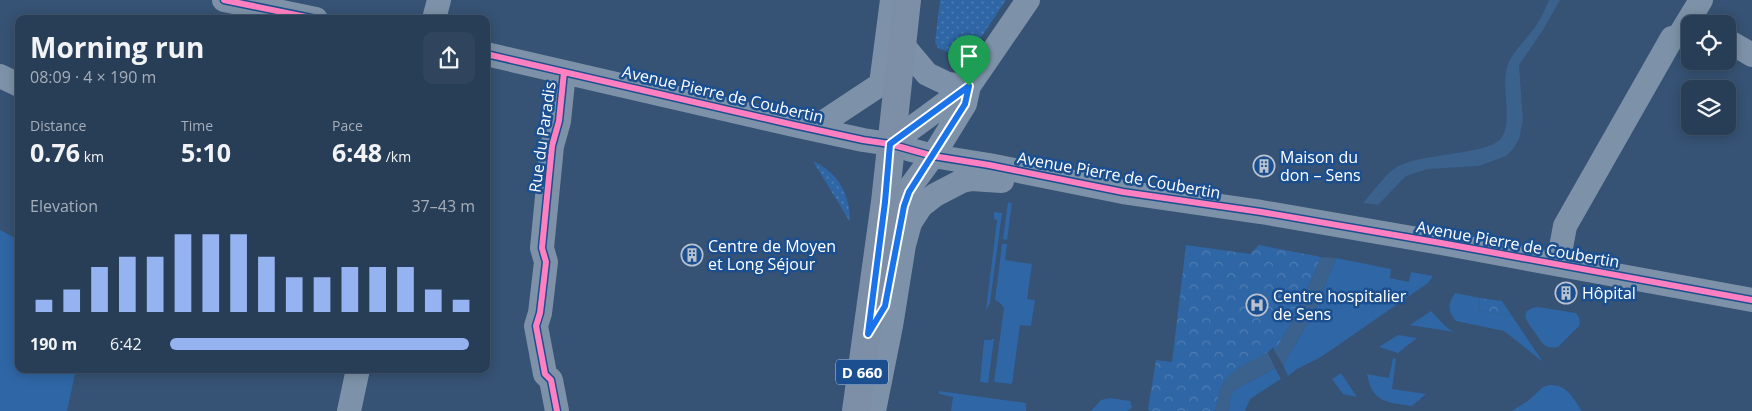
<!DOCTYPE html>
<html lang="en">
<head>
<meta charset="utf-8">
<style>
	:root { --surface:#283e57; --page:#30455d; --text:#f1f3f6; --muted:#a5aeba; --line:#44576d; --accent:#95b2f1 }
	body { margin:0; font-family:"Open Sans",sans-serif; background:var(--page); color:var(--text); height:100vh; display:flex; flex-direction:column; font-size:19px; white-space:nowrap }
	* { box-sizing:border-box; margin:0 }
	p { font-size:16px; color:var(--muted) }
	.icon { flex:none; width:28px; height:28px; fill:none; stroke:currentColor; stroke-width:2; stroke-linecap:round; stroke-linejoin:round }
	.map { position:relative; flex:1; overflow:hidden }
	.sheet { position:absolute; left:15px; top:15px; width:475px; height:358px; display:flex; flex-direction:column; background:var(--surface); border-radius:10px; box-shadow:0 2px 12px #0003,0 0 0 1px var(--line) }
	.sheet>* { flex:none }
	.fabs { position:absolute; left:1681px; top:15px; display:grid; gap:10px }
	.fabs a { display:grid; place-items:center; width:55px; height:55px; border-radius:10px; background:var(--surface); box-shadow:0 2px 12px #0003,0 0 0 1px var(--line); font-size:25px }
	.pin { position:absolute; display:grid; place-items:center; width:42px; height:42px; color:#fff; margin:-51px -21px; border-radius:50% 50% 50% 0; rotate:-45deg; box-shadow:0 0 5px #0007 }
	.pin .icon { rotate:45deg }
	.round { display:grid; place-items:center; flex:none; width:52px; height:52px; border-radius:10px; background:var(--page) }
	.headline { display:flex; align-items:center; justify-content:space-between; height:85px; padding:0 15px }
	h1 { font-size:28px; font-weight:700; line-height:38px }
	.stats { display:grid; grid-template-columns:repeat(3,1fr); gap:8px; height:85px; padding:5px 15px }
	.stats div { display:grid; align-content:center }
	.stats b { font-size:25px; font-weight:700 }
	.stats small { font-size:14px; font-weight:400 }
	.stats p { font-size:14px }
	.chart { height:140px; padding:10px 15px }
	.chart p { display:flex; justify-content:space-between }
	.chart svg { width:100%; height:90px; margin-top:5px; stroke:var(--accent); stroke-width:6 }
	ul { padding:0 15px; list-style:none; font-size:16px }
	li { display:grid; grid-template-columns:80px 60px 1fr; align-items:center; height:38px }
	li i { height:12px; border-radius:6px; background:var(--accent) }
	.map>svg:first-child { display:block }
	.grass { fill:#2f66a5 }
	.park { fill:url(#park-crowns) }
	.garden { fill:url(#garden-dots) }
	.water { fill:#3b618d }
	.lines { fill:none; stroke-linecap:round; stroke-linejoin:round }
	.minor { stroke:#7d92a8; stroke-width:24 }
	.major { stroke:#7d8ea7; stroke-width:28 }
	.cycleway-casing { stroke:#1b4f8f; stroke-width:9 }
	.cycleway { stroke:#ff80c0; stroke-width:6 }
	.route-casing { stroke:#fff; stroke-width:10 }
	.route { stroke:#1a73e8; stroke-width:6 }
	.labels { text-anchor:middle; dominant-baseline:central; stroke-width:5; stroke-linejoin:round; paint-order:stroke }
	.shield { fill:#1b4f8f; stroke:#bbcadd; stroke-width:1 }
	.shield-label { font-size:15px; font-weight:bold; fill:#fff }
	.street-label { font-size:16px; fill:#fff; stroke:#1b4f8f }
	.poi-label { font-size:16px; fill:#fff; stroke:#1b4f8f; text-anchor:start }
</style>
</head>
<body>
<div class="map">
<svg width="1752" height="411" viewBox="0 0 1752 411">
	<defs>
		<pattern id="park-crowns" width="20" height="18" patternUnits="userSpaceOnUse" patternTransform="scale(1.25)"><rect width="20" height="18" fill="#2f66a5"/><path d="M2 6a3 3 0 1 1 6 0M12 15a3 3 0 1 1 6 0" fill="none" stroke="#4e7db2"/></pattern>
		<pattern id="garden-dots" width="8" height="8" patternUnits="userSpaceOnUse" patternTransform="scale(1.25)"><rect width="8" height="8" fill="#2f66a5"/><path d="M2 2h.1M6 6h.1" fill="none" stroke="#4e7db2" stroke-width="1.8" stroke-linecap="round"/></pattern>
	</defs>
	<rect width="100%" height="100%" fill="#365274"/>
	<path class="grass" d="M1008 202 1012 203 1007 240 1003 239Z
		M994 212 1002 213 990 303 986 310 997 220 994 219Z
		M0 230 19 240V369H76L67 411H0Z
		M1002 244H1007L1005 260 1032 264 1027 299 1035 300 1031 326 1020 325 1012 384 994 382 1004 308 999 302 995 300Z
		M1336 258 1391 269 1390 278 1409 282 1411 272 1433 276 1428 283 1321 357 1297 369 1288 376 1283 365 1313 314Z
		M1455 293 1480 298 1478 311 1512 316 1543 362 1504 331 1456 321C1447 311 1448 303 1455 293Z
		M1538 307 1576 313C1579 317 1581 321 1579 326L1558 347C1554 348 1550 348 1546 346 1542 344 1539 338 1536 334 1528 323 1516 310 1538 307Z
		M1431 311 1446 327 1454 332 1410 325Z
		M1398 335 1417 338 1398 353 1379 347Z
		M992 339H994L988 383 980 382 984 340H991Z
		M1393 358 1396 359 1392 389 1426 394 1412 406C1387 402 1372 403 1367 374L1389 378Z
		M1275 368 1281 379 1250 399 1245 411H1228L1230 398 1234 390Z
		M1341 373 1357 397 1343 394 1332 379Z
		M1549 385C1567 384 1573 398 1582 411H1512L1529 400 1543 387Z
		M939 391 1026 403V411H951L953 397 939 394Z
		M1110 398 1130 401 1132 408 1127 411H1091L1101 400Z"/>
	<path class="park" d="M1186 245 1250 254 1259 245 1321 257 1297 314 1283 337 1275 352 1273 347C1260 363 1236 364 1225 381 1219 389 1218 401 1215 411H1150L1148 409 1156 360 1172 362Z
		M1480 298 1502 301 1512 316 1478 311Z"/>
	<path class="garden" d="M940 0H1006L968 57 962 58 938 48 935 42Z
		M813 161C839 173 850 195 850 222Z"/>
	<path class="water" d="M1549 0H1560L1543 30 1519 65 1523 120 1519 139 1513 149 1506 156 1479 166 1428 169 1406 176 1378 205 1363 203C1372 193 1383 177 1394 169 1416 152 1491 156 1502 137 1513 119 1500 84 1508 64 1513 51 1529 37 1537 24 1542 17 1545 8 1549 0Z
		M1321 257 1336 258 1313 314 1283 365 1275 352 1283 337 1297 314Z
		M1268 353 1275 368 1234 390 1230 399 1228 411H1215C1218 401 1219 389 1225 381 1233 368 1254 360 1268 353Z"/>
	<g class="lines">
		<path class="minor" d="M224 0 316 19
			M434 19 439 0
			M1728 41 1752 55
			M901 43 927 74 948 84 969 86
			M486 54 794 125 863 140 890 144 933 156 989 165 1123 192 1261 212 1441 243 1752 300
			M0 76 19 85
			M813 129 881 84 892 0
			M890 144 969 86 1028 0
			M899 229 904 206 911 186 933 156 965 104 969 86
			M1558 264 1565 226 1672 38 1679 36 1701 0
			M349 411 358 369
			M557 411 551 380 545 374 536 326 540 313 546 262 542 248 552 146 559 121 564 72
			M874 411 891 326 904 245 910 223 921 206 935 195 962 181 971 179 1002 181"/>
		<path class="major" d="M856 411 885 202 907 0"/>
		<g class="cycleway-casing">
			<path id="cycleway" d="M224 0 316 19
				M486 54 794 125 863 140 890 144 933 156 989 165 1123 192 1261 212 1441 243 1752 300
				M557 411 551 380 545 374 536 326 540 313 546 262 542 248 552 146 559 121 564 72"/>
		</g>
		<use href="#cycleway" class="cycleway"/>
	</g>
	<g class="lines">
		<g class="route-casing">
			<path id="route" d="M969 86 965 104 909 192 904 206 885 306 868 334 885 202 890 144Z"/>
		</g>
		<use href="#route" class="route"/>
	</g>
	<defs>
		<g id="building-ring" transform="scale(1.125)"><circle r="9.5" fill="#1b4f8f" stroke="#b9c2ce" stroke-width="1.5"/><path d="M-4-6H4V6H1V3H-1V6H-4ZM-2.5-4.3h1.7v1.8h-1.7ZM.8-4.3h1.7v1.8H.8ZM-2.5-1h1.7V.8h-1.7ZM.8-1h1.7V.8H.8Z" fill="#b9c2ce"/></g>
		<g id="hospital-ring" transform="scale(1.125)"><circle r="9.5" fill="#1b4f8f" stroke="#b9c2ce" stroke-width="1.5"/><path d="M-5-5h3v3.5h4V-5h3V5h-3V1.5h-4V5h-3Z" fill="#b9c2ce"/></g>
	</defs>
	<g fill-rule="evenodd">
		<use href="#building-ring" x="1264" y="166"/>
		<use href="#building-ring" x="692" y="255"/>
		<use href="#building-ring" x="1566" y="293"/>
		<use href="#hospital-ring" x="1257" y="305"/>
	</g>
	<g class="labels">
		<rect class="shield" x="836" y="359.5" width="52" height="25" rx="4"/>
		<g class="shield-label">
			<text x="862" y="372">D 660</text>
		</g>
		<g class="street-label">
			<text transform="translate(723 94) rotate(13)">Avenue Pierre de Coubertin</text>
			<text transform="translate(542 137) rotate(-82)">Rue du Paradis</text>
			<text transform="translate(1119 175) rotate(10)">Avenue Pierre de Coubertin</text>
			<text transform="translate(1518 244) rotate(10)">Avenue Pierre de Coubertin</text>
		</g>
		<g class="poi-label">
			<text x="1280" y="157">Maison du<tspan x="1280" dy="18">don – Sens</tspan></text>
			<text x="708" y="246">Centre de Moyen<tspan x="708" dy="18">et Long Séjour</tspan></text>
			<text x="1582" y="293">Hôpital</text>
			<text x="1273" y="296">Centre hospitalier<tspan x="1273" dy="18">de Sens</tspan></text>
		</g>
	</g>
</svg>
<div class="fabs">
<a><svg class="icon" aria-label="locate" viewBox="0 0 24 24"><circle cx="12" cy="12" r="6"/><path d="M12 2v4M12 18v4M2 12h4M18 12h4"/></svg></a>
<a><svg class="icon" aria-label="layers" viewBox="0 0 24 24"><path d="M12 4l9 5-9 5-9-5zM3 14l9 5 9-5"/></svg></a>
</div>
<div class="pin" style="left:969px;top:86px;background:#1e9e55"><svg class="icon" aria-label="arrive" viewBox="0 0 24 24"><path d="M6 21V4h12l-3 4 3 4H6"/></svg></div>
<section class="sheet">
<div class="headline"><div><h1>Morning run</h1><p>08:09 · 4 × 190 m</p></div><a class="round"><svg class="icon" aria-label="share" viewBox="0 0 24 24"><path d="M12 15V3M7 8l5-5 5 5M5 13v7h14v-7"/></svg></a></div>
<div class="stats">
<div><p>Distance</p><b>0.76<small> km</small></b></div>
<div><p>Time</p><b>5:10</b></div>
<div><p>Pace</p><b>6:48<small> /km</small></b></div>
</div>
<div class="chart"><p><span>Elevation</span>37–43 m</p>
<svg viewBox="0 0 160 44" preserveAspectRatio="none"><path d="M5 44V38M15 44V33M25 44V22M35 44V17M45 44V17M55 44V6M65 44V6M75 44V6M85 44V17M95 44V27M105 44V27M115 44V22M125 44V22M135 44V22M145 44V33M155 44V38"/></svg>
</div>
<ul>
<li><b>190 m</b>6:42<i style="width:98%"></i></li>
</ul>
</section>
</div>
</body>
</html>
